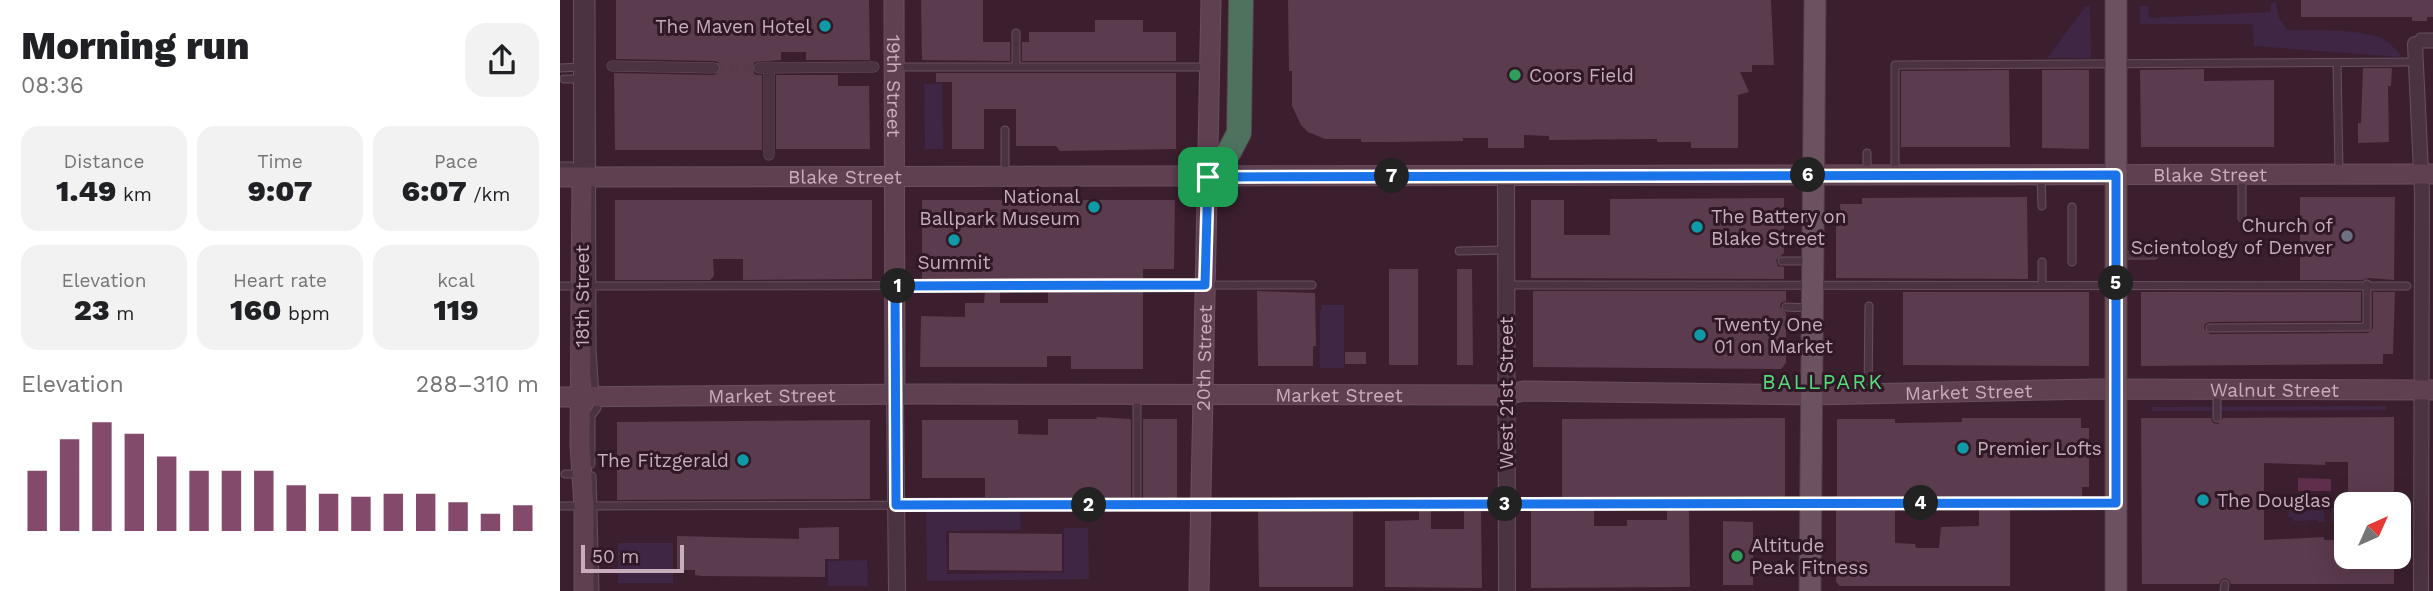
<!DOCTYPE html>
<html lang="en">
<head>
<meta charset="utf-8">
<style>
	:root { --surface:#fff; --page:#f2f2f2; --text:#202124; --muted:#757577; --accent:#844a6c }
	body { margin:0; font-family:"Work Sans",sans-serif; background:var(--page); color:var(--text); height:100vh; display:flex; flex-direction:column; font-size:26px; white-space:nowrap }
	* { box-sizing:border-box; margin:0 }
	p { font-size:23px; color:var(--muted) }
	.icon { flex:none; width:38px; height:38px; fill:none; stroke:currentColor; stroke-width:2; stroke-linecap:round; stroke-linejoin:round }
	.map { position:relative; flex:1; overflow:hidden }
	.details { display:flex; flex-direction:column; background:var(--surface); width:560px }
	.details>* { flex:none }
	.needle { width:46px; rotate:45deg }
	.tools { position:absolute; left:1774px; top:492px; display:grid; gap:14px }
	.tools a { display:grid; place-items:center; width:77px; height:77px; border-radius:14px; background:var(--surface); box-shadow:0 7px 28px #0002; font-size:35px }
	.scale { position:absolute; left:21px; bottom:18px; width:103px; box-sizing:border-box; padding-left:7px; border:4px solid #c8adbc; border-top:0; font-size:19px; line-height:24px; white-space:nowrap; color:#c8adbc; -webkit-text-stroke:5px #301826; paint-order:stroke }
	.pin { position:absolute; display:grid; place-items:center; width:60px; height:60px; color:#fff; margin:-30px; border-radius:14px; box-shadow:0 4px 10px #0006 }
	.km { position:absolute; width:35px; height:35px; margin:-18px; border-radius:50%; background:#222; color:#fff; font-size:19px; line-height:35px; text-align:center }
	.round { display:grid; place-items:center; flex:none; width:74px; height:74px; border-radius:21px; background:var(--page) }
	.headline { display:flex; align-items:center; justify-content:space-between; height:119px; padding:0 21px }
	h1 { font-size:38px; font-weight:800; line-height:52px }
	.metrics { display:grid; grid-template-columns:repeat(3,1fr); gap:10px; height:119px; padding:7px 21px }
	.metrics div { display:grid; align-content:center; border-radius:18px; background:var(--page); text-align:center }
	.metrics b { font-size:30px; font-weight:800 }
	.metrics small { font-size:19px; font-weight:400 }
	.metrics p { font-size:19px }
	.chart { height:196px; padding:14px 21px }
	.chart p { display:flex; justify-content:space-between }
	.chart svg { width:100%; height:126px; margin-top:7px; stroke:var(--accent); stroke-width:6 }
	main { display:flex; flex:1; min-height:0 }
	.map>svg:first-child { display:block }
	.green { fill:#3e2644 }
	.water { fill:#5f2e4a }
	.building { fill:#5b3b4e }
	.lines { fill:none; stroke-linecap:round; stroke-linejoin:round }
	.pedestrian-tunnel { stroke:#573b4b; stroke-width:10; stroke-dasharray:10 5; stroke-linecap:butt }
	.service-casing { stroke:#69505f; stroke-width:9 }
	.pedestrian-casing { stroke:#69505f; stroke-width:11 }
	.minor-casing { stroke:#69505f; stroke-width:16 }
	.tertiary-casing { stroke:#69505f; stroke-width:18 }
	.secondary-casing { stroke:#69505f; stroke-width:21 }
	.primary-casing { stroke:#553c4a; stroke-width:23 }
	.motorway-casing { stroke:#563d4c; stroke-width:26 }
	.service { stroke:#4b3341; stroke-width:7 }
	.pedestrian { stroke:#4b3341; stroke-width:10 }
	.minor { stroke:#4b3341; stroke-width:14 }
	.tertiary { stroke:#4b3341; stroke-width:16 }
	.secondary { stroke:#5f4051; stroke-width:19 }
	.primary { stroke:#6c5160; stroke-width:21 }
	.motorway { stroke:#4f725f; stroke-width:24 }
	.route-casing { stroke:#fff; stroke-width:14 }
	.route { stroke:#1a73e8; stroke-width:9 }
	.culture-dot { fill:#0f9aa8; stroke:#301826; stroke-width:2.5 }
	.leisure-dot { fill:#2e9e5b; stroke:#301826; stroke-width:2.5 }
	.worship-dot { fill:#6b7280; stroke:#301826; stroke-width:2.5 }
	.labels { text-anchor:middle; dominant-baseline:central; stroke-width:6; stroke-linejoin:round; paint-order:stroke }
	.poi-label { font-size:19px; fill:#c8adbc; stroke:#301826; text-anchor:start }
	.street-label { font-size:19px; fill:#c8adbc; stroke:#301826 }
	.neighbourhood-label { font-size:21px; letter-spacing:2px; fill:#53dd79; stroke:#301826 }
</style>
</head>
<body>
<main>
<section class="details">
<div class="headline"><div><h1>Morning run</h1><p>08:36</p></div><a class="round"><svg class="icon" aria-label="share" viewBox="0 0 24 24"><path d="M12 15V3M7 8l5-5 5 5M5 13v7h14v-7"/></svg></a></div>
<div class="metrics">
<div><p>Distance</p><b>1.49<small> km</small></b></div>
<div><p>Time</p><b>9:07</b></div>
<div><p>Pace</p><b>6:07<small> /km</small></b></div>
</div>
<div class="metrics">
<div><p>Elevation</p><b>23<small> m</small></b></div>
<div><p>Heart rate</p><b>160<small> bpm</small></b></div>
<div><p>kcal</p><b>119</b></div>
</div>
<div class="chart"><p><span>Elevation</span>288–310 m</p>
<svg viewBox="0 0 160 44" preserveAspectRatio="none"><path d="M5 44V23M15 44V12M25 44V6M35 44V10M45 44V18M55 44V23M65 44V23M75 44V23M85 44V28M95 44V31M105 44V32M115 44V31M125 44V31M135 44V34M145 44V38M155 44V35"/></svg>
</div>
</section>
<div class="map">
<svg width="1873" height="591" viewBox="0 0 1873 591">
	<rect width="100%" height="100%" fill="#3b1f2f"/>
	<path class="green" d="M1716 2 1719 18 1728 30C1754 31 1807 27 1828 42 1832 45 1836 50 1840 54V57L1694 46 1693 24H1580V6H1588L1589 18 1710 12 1711 3Z
		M1530 6 1531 58H1487L1525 7Z
		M382 83 383 149H365L364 84Z
		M762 305H784V368H760V311L762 310Z
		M1826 406V410L1592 411V407Z
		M1730 506 1743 507V512L1751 510V506L1763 507 1765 522H1758L1757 520 1733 521V518L1728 517Z
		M460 508 461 530 386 531 387 574 504 572V528H528L529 579 367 581 366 510Z
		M1772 509H1787V523L1772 522Z
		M58 543H113V583H58Z
		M307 560 308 586H268V561Z"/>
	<path class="water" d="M1738 478 1771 479V491H1738Z"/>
	<path class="building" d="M56 0H309L310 60H246V52H221V60L195 62 192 71 196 75H202V150H55L54 73 154 75 160 72 161 67 158 62 154 61 56 59Z
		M361 0H423V42H450V61L362 60Z
		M728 0H1211L1214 65H1192V72H1180L1189 92 1178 95V148H1131V142H1097V139L989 140V136L964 135V148H928V138H903V141L829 142H801V139H765L748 132 741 125 732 106V71H729Z
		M1741 0H1873V17H1867V21H1852V17H1741Z
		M535 20H583V32H616V61H462V42H469V32H535Z
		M1803 68H1832L1831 86H1828L1829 142 1798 143V123H1801Z
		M1644 69V81L1714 80V147H1581L1580 70Z
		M1449 70 1450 147H1341V71Z
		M1482 70H1529V149L1482 148Z
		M376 73H616V149L500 151 496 146H456V109H424V149H392V82H376Z
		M216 75H278V86H309L310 149H216Z
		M1467 197 1468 279 1276 278V224H1281L1280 204H1302V198Z
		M1740 197H1835L1834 280 1808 278 1803 280H1740Z
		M1224 198V253L1216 260 1218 266 1224 267V279L971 278V200H1004V235H1050V199Z
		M55 200H312V279L183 280V259H153L154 276 150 280H55Z
		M362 200H615L614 269H583V279H362Z
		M829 269H858V365H829Z
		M897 269H912L913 365H897Z
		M488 291H583V369H511V356H487V367H360L361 316 405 317V303H424L425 292H440V303H488Z
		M697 291 755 293 756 346H753V366H698Z
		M973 291H1226V301L1221 303 1220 307 1226 313V363L1221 369 973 367Z
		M1343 292H1529V366L1343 365Z
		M1581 292H1801V321L1650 322 1645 324 1644 329 1650 334 1808 333 1813 328V292H1835L1833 354H1823V364L1581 366Z
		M785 352H806V364H785Z
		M536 417 571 419V498L425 497V478H362V420H458V434L488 435V419H537Z
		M1834 417V496H1830V504H1788V462H1765V465L1704 463V540L1764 537V540H1787V556H1834V584H1671L1669 580 1665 578 1661 580 1659 584H1582L1581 418H1651L1653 423 1658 424 1663 418Z
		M1225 418V498H1002V419Z
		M1402 418H1521V428H1529V487H1522V496L1277 497V419H1335V423L1402 422Z
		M583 419H617V498H583Z
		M310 420V499L57 500V422Z
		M1419 509H1450V586H1280L1276 582V510H1335V543L1355 544 1356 548H1379L1381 527 1419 526Z
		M859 510H871V529H904V510H921L922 588 825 587V521L859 520Z
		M971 510H1034V526H1067V520H1107V510H1129L1130 587 971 588Z
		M698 511H793V587H699Z
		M1163 521 1193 522V585H1163Z
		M279 527V559H265V577L141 576 135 575V570H117V536L239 539V528Z
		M389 533 502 534V571L389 570Z"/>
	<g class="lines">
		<path class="pedestrian-tunnel" d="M154 68H199"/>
		<g class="service-casing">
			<path id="service" d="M456 33V67
				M1855 44 1860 37H1873
				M1855 44H1873
				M1777 63 1779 171
				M335 67H648
				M0 68 22 67
				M4 79H21
				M445 130V175
				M1307 153V173
				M0 166H11
				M1335 173V65L1856 62
				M1481 176 1482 206
				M1682 176V218
				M1512 207V262
				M899 251 946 250
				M1559 255H1594
				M1222 261H1250
				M1482 284V262
				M947 285 1847 286
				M0 286 752 285
				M1226 307 1250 308
				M1650 328 1807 327V284
				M1657 390V418
				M1308 391 1309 306
				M577 397V505
				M31 464V416L37 408 35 397 32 349 31 0
				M5 474H21
				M32 476 35 591
				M0 506 1552 503
				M1664 591 1665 584"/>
		</g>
		<g class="pedestrian-casing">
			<path id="pedestrian" d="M52 66 154 68
				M209 67V155
				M199 68 314 67"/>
		</g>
		<g class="minor-casing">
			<path id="minor" d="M1855 44 1862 193 1861 591"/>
		</g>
		<g class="tertiary-casing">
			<path id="tertiary" d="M946 176 947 591
				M22 177V0
				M335 394 337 591"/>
		</g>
		<g class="secondary-casing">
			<g id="secondary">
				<path id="s1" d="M334 0 335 394"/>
				<path id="s2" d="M0 177 1873 174"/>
				<path d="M22 177 20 445 24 506V591"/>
				<path id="s3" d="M0 397 358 394 946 395 964 391 1251 395 1535 389 1873 390"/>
				<path id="s4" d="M639 591 651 0"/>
			</g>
		</g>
		<g class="primary-casing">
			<path id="primary" d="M1556 0V591
				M1250 591 1255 0"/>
		</g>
		<g class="motorway-casing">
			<path id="motorway" d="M647 177 669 152 679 133 681 0"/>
		</g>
		<use href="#service" class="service"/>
		<use href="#pedestrian" class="pedestrian"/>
		<use href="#minor" class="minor"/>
		<use href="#tertiary" class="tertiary"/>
		<use href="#secondary" class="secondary"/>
		<use href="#primary" class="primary"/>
		<use href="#motorway" class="motorway"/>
	</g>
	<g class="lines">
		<g class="route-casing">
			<path id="route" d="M1556 175V503L336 505 335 286 645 285 648 177Z"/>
		</g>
		<use href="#route" class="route"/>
	</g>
	<g class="culture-dot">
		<circle cx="265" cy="26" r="7"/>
		<circle cx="534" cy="207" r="7"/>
		<circle cx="1137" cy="227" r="7"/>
		<circle cx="394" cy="240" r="7"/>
		<circle cx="1140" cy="335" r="7"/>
		<circle cx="1403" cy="448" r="7"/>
		<circle cx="183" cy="460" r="7"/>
		<circle cx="1643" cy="500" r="7"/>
	</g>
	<g class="leisure-dot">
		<circle cx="955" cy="75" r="7"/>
		<circle cx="1177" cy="556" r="7"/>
	</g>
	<circle class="worship-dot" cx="1787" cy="236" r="7"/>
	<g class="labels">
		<g class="poi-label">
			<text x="251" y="26" text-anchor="end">The Maven Hotel</text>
			<text x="969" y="75">Coors Field</text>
			<text x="520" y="196" text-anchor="end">National<tspan x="520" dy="22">Ballpark Museum</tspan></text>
			<text x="1151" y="216">The Battery on<tspan x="1151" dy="22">Blake Street</tspan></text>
			<text x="1773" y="225" text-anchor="end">Church of<tspan x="1773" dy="22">Scientology of Denver</tspan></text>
			<text x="394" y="262" text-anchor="middle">Summit</text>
			<text x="1154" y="324">Twenty One<tspan x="1154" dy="22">01 on Market</tspan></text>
			<text x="1417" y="448">Premier Lofts</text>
			<text x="169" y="460" text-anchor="end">The Fitzgerald</text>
			<text x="1657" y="500">The Douglas</text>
			<text x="1191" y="545">Altitude<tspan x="1191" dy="22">Peak Fitness</tspan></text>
		</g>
		<g class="street-label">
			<text stroke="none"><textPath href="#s1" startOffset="86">19th Street</textPath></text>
			<text stroke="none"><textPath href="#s2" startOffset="1650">Blake Street</textPath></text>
			<text stroke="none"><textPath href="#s2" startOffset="285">Blake Street</textPath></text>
			<text transform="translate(22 296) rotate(-90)">18th Street</text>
			<text stroke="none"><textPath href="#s4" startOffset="233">20th Street</textPath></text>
			<text stroke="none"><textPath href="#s3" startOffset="1715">Walnut Street</textPath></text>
			<text stroke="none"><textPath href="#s3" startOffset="1409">Market Street</textPath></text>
			<text transform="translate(946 393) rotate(-90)">West 21st Street</text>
			<text stroke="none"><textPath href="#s3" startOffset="212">Market Street</textPath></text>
			<text stroke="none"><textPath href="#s3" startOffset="779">Market Street</textPath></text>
		</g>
		<g class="neighbourhood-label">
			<text x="1263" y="381">BALLPARK</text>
		</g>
	</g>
</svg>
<div class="tools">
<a><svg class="needle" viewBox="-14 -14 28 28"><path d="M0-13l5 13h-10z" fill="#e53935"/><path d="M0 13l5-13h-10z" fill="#757577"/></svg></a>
</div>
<div class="scale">50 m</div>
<div class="pin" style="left:648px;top:177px;background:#1e9e55"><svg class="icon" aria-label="arrive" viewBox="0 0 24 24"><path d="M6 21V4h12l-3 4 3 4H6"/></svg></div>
<b class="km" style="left:338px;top:286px">1</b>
<b class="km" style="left:529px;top:505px">2</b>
<b class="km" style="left:945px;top:504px">3</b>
<b class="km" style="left:1361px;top:503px">4</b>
<b class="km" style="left:1556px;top:283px">5</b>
<b class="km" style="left:1248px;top:175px">6</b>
<b class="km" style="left:832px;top:176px">7</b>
</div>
</main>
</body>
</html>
